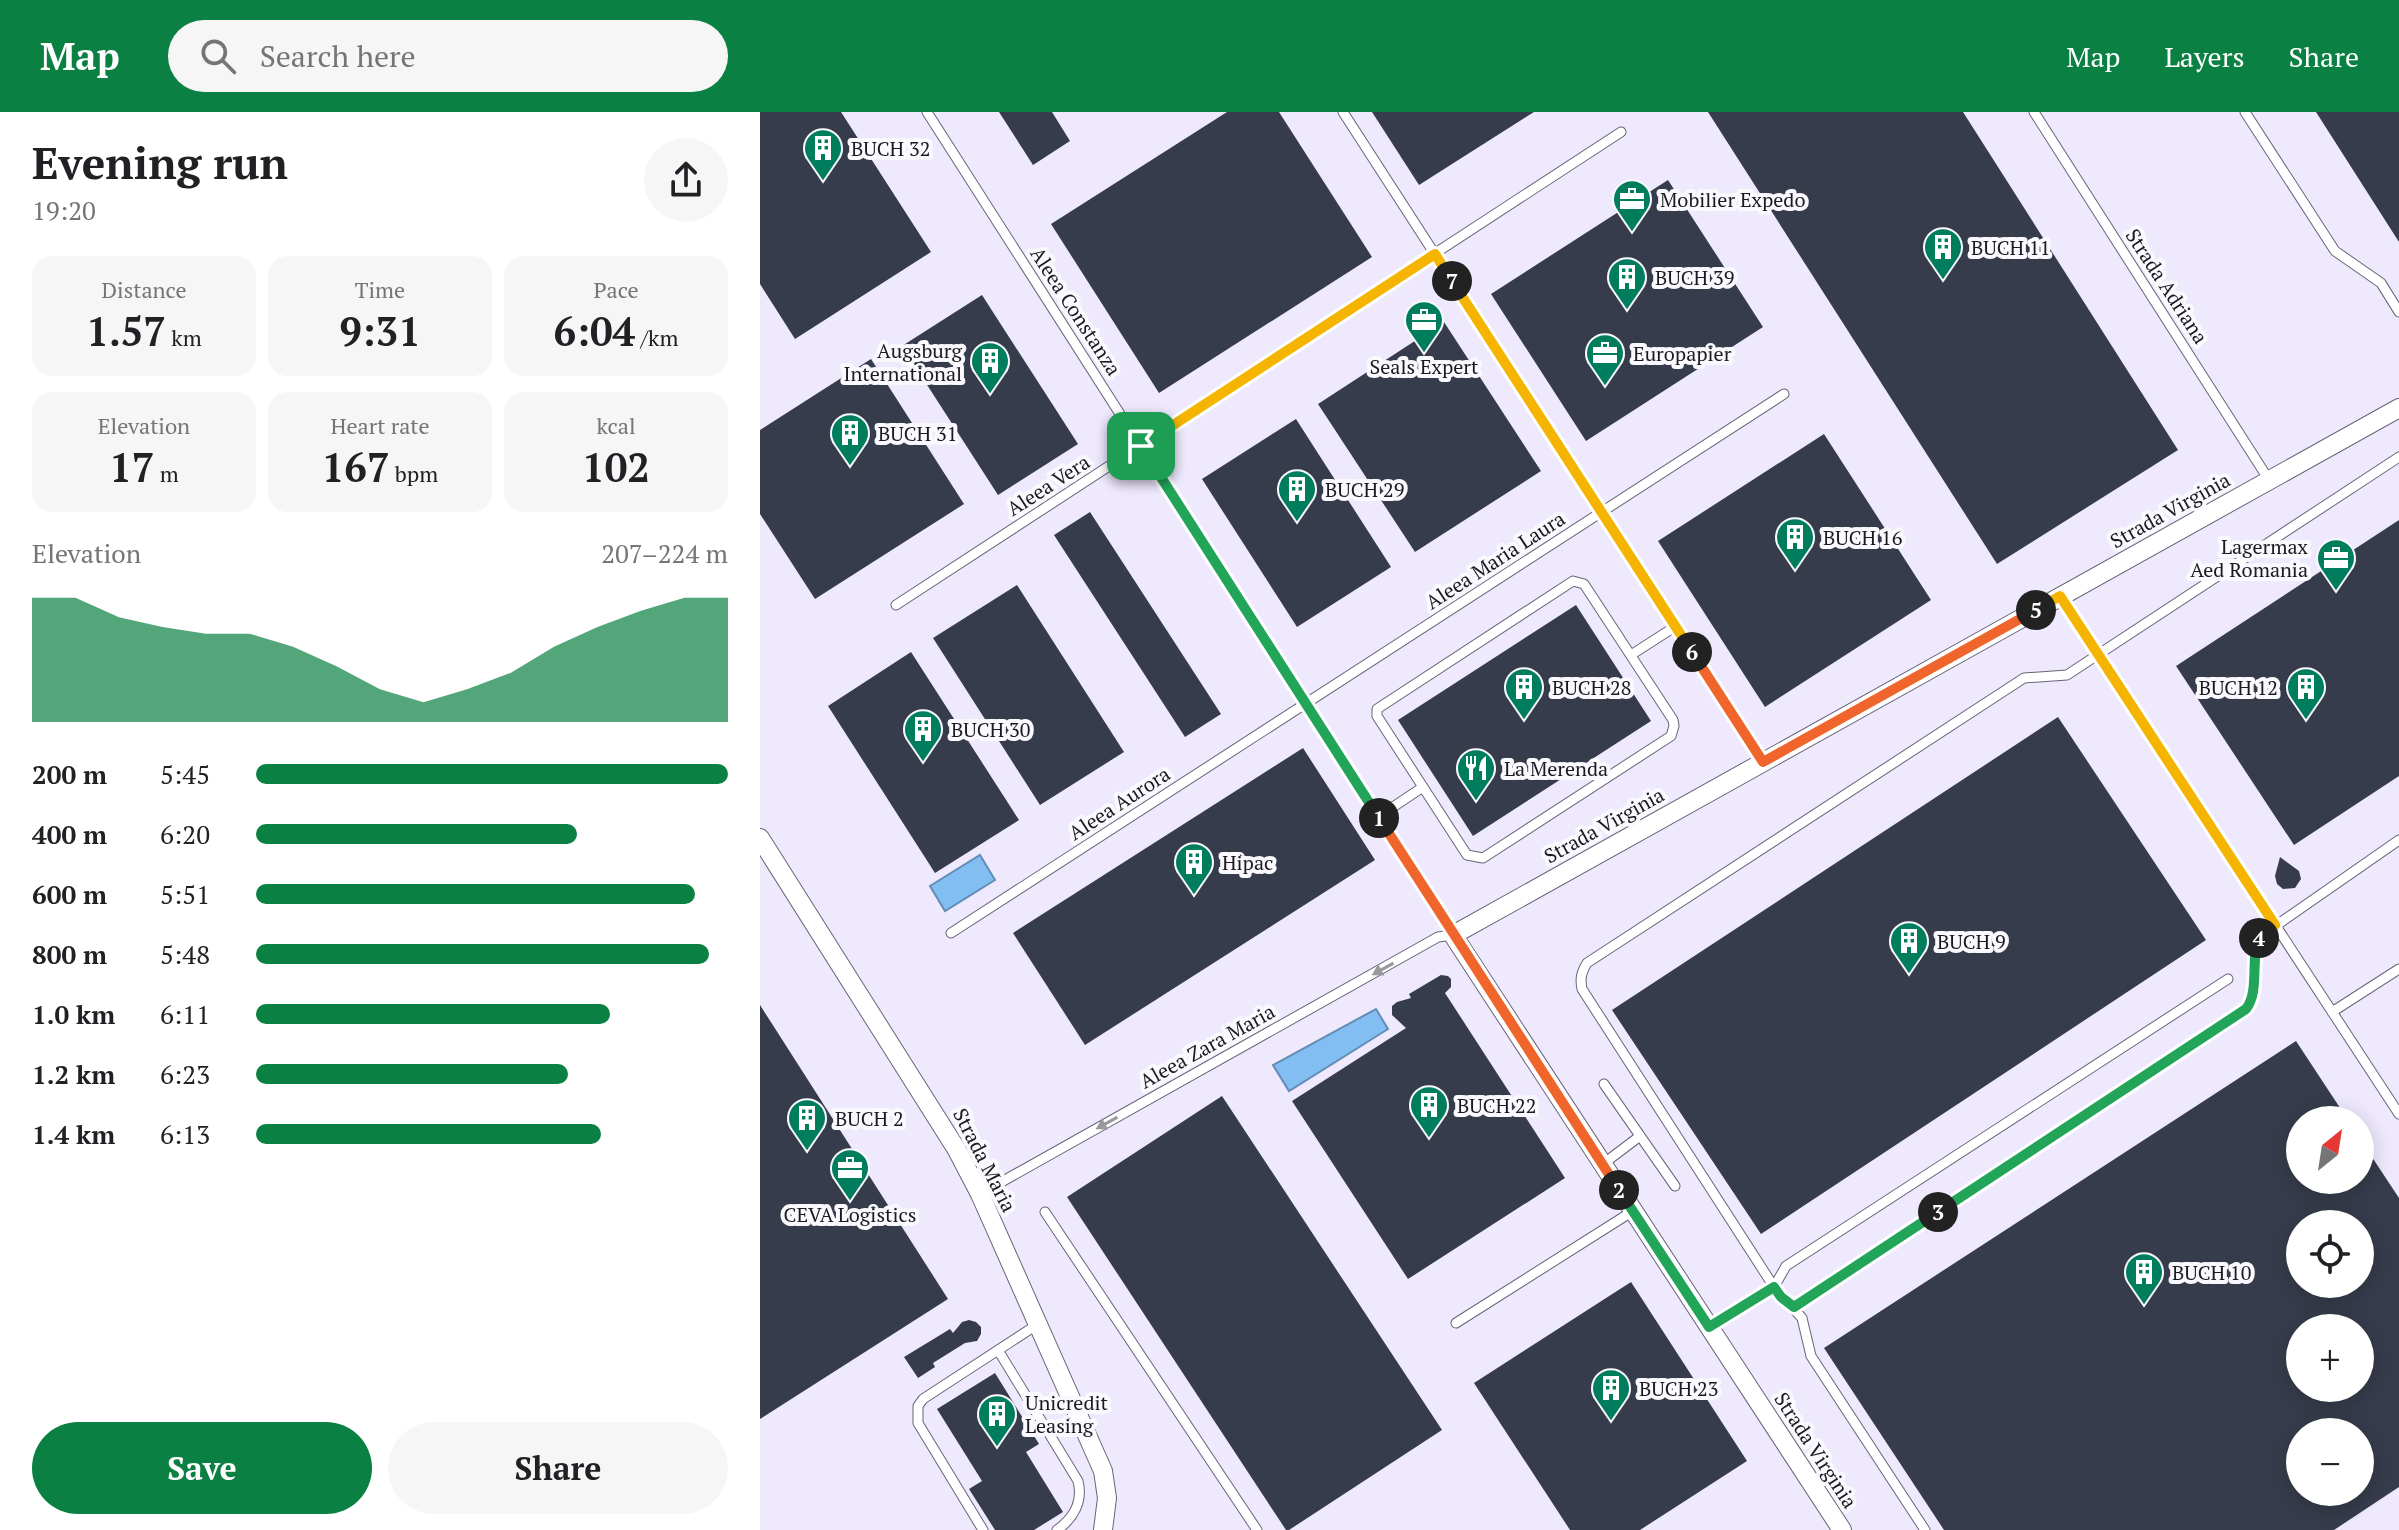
<!DOCTYPE html>
<html lang="en">
<head>
<meta charset="utf-8">
<style>
	:root { --surface:#fff; --page:#f6f6f6; --text:#202124; --muted:#757577; --accent:#0b8043 }
	body { margin:0; font-family:"PT Serif",serif; background:var(--page); color:var(--text); height:100vh; display:flex; flex-direction:column; font-size:30px; white-space:nowrap }
	* { box-sizing:border-box; margin:0 }
	p { font-size:26px; color:var(--muted) }
	.icon { flex:none; width:44px; height:44px; fill:none; stroke:currentColor; stroke-width:2; stroke-linecap:round; stroke-linejoin:round }
	.map { position:relative; flex:1; overflow:hidden }
	.drawer { display:flex; flex-direction:column; background:var(--surface); width:760px }
	.drawer>* { flex:none }
	.needle { width:52px; rotate:30deg }
	.controls { position:absolute; left:1526px; top:994px; display:grid; gap:16px }
	.controls a { display:grid; place-items:center; width:88px; height:88px; border-radius:50%; background:var(--surface); box-shadow:0 4px 20px #0003; font-size:40px }
	.pin { position:absolute; display:grid; place-items:center; width:68px; height:68px; color:#fff; margin:-34px; border-radius:16px; box-shadow:0 4px 12px #0006 }
	.km { position:absolute; width:40px; height:40px; margin:-20px; border-radius:50%; background:#222; color:#fff; font-size:22px; line-height:40px; text-align:center }
	.round { display:grid; place-items:center; flex:none; width:84px; height:84px; border-radius:42px; background:var(--page) }
	.summary { display:flex; align-items:center; justify-content:space-between; height:136px; padding:0 32px }
	h1 { font-size:44px; font-weight:700; line-height:60px }
	.figures { display:grid; grid-template-columns:repeat(3,1fr); gap:12px; height:136px; padding:8px 32px }
	.figures div { display:grid; align-content:center; border-radius:20px; background:var(--page); text-align:center }
	.figures b { font-size:40px; font-weight:700 }
	.figures small { font-size:22px; font-weight:400 }
	.figures p { font-size:22px }
	.chart { height:224px; padding:16px 32px }
	.chart p { display:flex; justify-content:space-between }
	.chart svg { width:100%; height:144px; margin-top:8px; fill:var(--accent); opacity:.7 }
	.action { display:flex; gap:16px; margin-top:auto; padding:16px 32px }
	.action a { flex:1; height:92px; border-radius:48px; background:var(--accent); color:#fff; font-size:32px; font-weight:700; line-height:92px; text-align:center }
	.action a+a { background:var(--page); color:var(--text) }
	ul { padding:0 32px; list-style:none; font-size:26px }
	li { display:grid; grid-template-columns:128px 96px 1fr; align-items:center; height:60px }
	li i { height:20px; border-radius:10px; background:var(--accent) }
	header { display:flex; align-items:center; gap:48px; box-sizing:border-box; height:112px; padding:0 40px; background:var(--accent); color:#fff }
	header strong { font-size:38px }
	nav { display:flex; gap:44px; margin-inline-start:auto; font-size:28px }
	.search { width:560px; height:72px; background:var(--page); display:flex; align-items:center; gap:20px; box-sizing:border-box; padding:0 28px; border-radius:44px; color:var(--muted); font-size:30px }
	main { display:flex; flex:1; min-height:0 }
	.map>svg:first-child { display:block }
	.water { fill:#83bef3; stroke:#648db4; stroke-width:2 }
	.building { fill:#373c4c; fill-rule:evenodd }
	.lines { fill:none; stroke-linecap:round; stroke-linejoin:round }
	.service-casing { stroke:#696476; stroke-width:11 }
	.minor-casing { stroke:#696476; stroke-width:20 }
	.service { stroke:#fff; stroke-width:9 }
	.minor { stroke:#fff; stroke-width:18 }
	.oneway { fill:#99989b }
	.split-1-casing { stroke:#fff; stroke-width:16 }
	.split-2-casing { stroke:#fff; stroke-width:16 }
	.split-3-casing { stroke:#fff; stroke-width:16 }
	.split-4-casing { stroke:#fff; stroke-width:16 }
	.split-5-casing { stroke:#fff; stroke-width:16 }
	.split-6-casing { stroke:#fff; stroke-width:16 }
	.split-7-casing { stroke:#fff; stroke-width:16 }
	.split-8-casing { stroke:#fff; stroke-width:16 }
	.split-1 { stroke:#22a559; stroke-width:10 }
	.split-2 { stroke:#f0652b; stroke-width:10 }
	.split-3 { stroke:#22a559; stroke-width:10 }
	.split-4 { stroke:#22a559; stroke-width:10 }
	.split-5 { stroke:#f5b400; stroke-width:10 }
	.split-6 { stroke:#f0652b; stroke-width:10 }
	.split-7 { stroke:#f5b400; stroke-width:10 }
	.split-8 { stroke:#f5b400; stroke-width:10 }
	.labels { text-anchor:middle; dominant-baseline:central; stroke-width:8; stroke-linejoin:round; paint-order:stroke }
	.poi-label { font-size:20px; fill:#1c1a21; stroke:#faf9fd; text-anchor:start }
	.street-label { font-size:20px; fill:#1c1a21; stroke:#faf9fd }
</style>
</head>
<body>
<header>
<strong>Map</strong>
<div class="search"><svg class="icon" aria-label="search" viewBox="0 0 24 24"><circle cx="10" cy="10" r="6"/><path d="M15 15l6 6"/></svg>Search here</div>
<nav><a>Map</a><a>Layers</a><a>Share</a></nav>
</header>
<main>
<section class="drawer">
<div class="summary"><div><h1>Evening run</h1><p>19:20</p></div><a class="round"><svg class="icon" aria-label="share" viewBox="0 0 24 24"><path d="M12 15V3M7 8l5-5 5 5M5 13v7h14v-7"/></svg></a></div>
<div class="figures">
<div><p>Distance</p><b>1.57<small> km</small></b></div>
<div><p>Time</p><b>9:31</b></div>
<div><p>Pace</p><b>6:04<small> /km</small></b></div>
</div>
<div class="figures">
<div><p>Elevation</p><b>17<small> m</small></b></div>
<div><p>Heart rate</p><b>167<small> bpm</small></b></div>
<div><p>kcal</p><b>102</b></div>
</div>
<div class="chart"><p><span>Elevation</span>207–224 m</p>
<svg viewBox="0 0 160 44" preserveAspectRatio="none"><path d="M0 44V6L10 6L20 12L30 15L40 17L50 17L60 21L70 27L80 34L90 38L100 34L110 29L120 21L130 15L140 10L150 6L160 6V44z"/></svg>
</div>
<ul>
<li><b>200 m</b>5:45<i style="width:100%"></i></li>
<li><b>400 m</b>6:20<i style="width:68%"></i></li>
<li><b>600 m</b>5:51<i style="width:93%"></i></li>
<li><b>800 m</b>5:48<i style="width:96%"></i></li>
<li><b>1.0 km</b>6:11<i style="width:75%"></i></li>
<li><b>1.2 km</b>6:23<i style="width:66%"></i></li>
<li><b>1.4 km</b>6:13<i style="width:73%"></i></li>
</ul>
<div class="action"><a>Save</a><a>Share</a></div>
</section>
<div class="map">
<svg width="1639" height="1418" viewBox="0 0 1639 1418">
	<rect width="100%" height="100%" fill="#efe9fe"/>
	<path class="water" d="M220 743 235 768 185 799 170 774Z
		M616 897 628 917 529 979 513 953Z"/>
	<path class="building" d="M0 0H81L171 140 35 227 0 172Z
		M239 0H292L310 29 273 53Z
		M467 0H519L612 145 399 281 291 112Z
		M612 0H774L659 73Z
		M948 0H1203L1418 338 1237 452Z
		M1556 0H1639V130Z
		M908 68 1003 215 826 329 731 182Z
		M222 183 318 332 238 383 142 234Z
		M684 210 781 359 655 440 558 292Z
		M111 247 204 392 55 487 0 402V318Z
		M536 307 631 455 537 515 442 367Z
		M1064 322 1171 488 1005 595 898 429Z
		M330 400 461 602 425 625 294 423Z
		M1639 408V664L1534 733 1416 554Z
		M257 473 364 640 280 693 173 526Z
		M816 493 891 609 713 724 638 608Z
		M151 540 259 708 175 761 68 594Z
		M1298 605 1446 828 1001 1122 852 898Z
		M543 636 615 748 325 933 253 821Z
		M1520 745 1539 759 1541 767 1535 776 1523 777 1517 772 1515 764Z
		M681 863 688 864 691 867V875L685 881 805 1066 648 1167 532 989 646 916 632 903V894L637 890 651 886 649 882Z
		M0 893 188 1187 0 1307Z
		M1536 929 1588 1008H1540V1068H1600V1027L1639 1086V1375L1574 1418H1184L1064 1236ZM1540 1112H1600V1172H1540ZM1540 1216H1600V1276H1540ZM1540 1320H1600V1380H1540Z
		M462 984 682 1318 529 1418H526L307 1085Z
		M871 1170 987 1349 880 1418H810L714 1271Z
		M209 1208 216 1210 221 1215V1222L217 1229 205 1231 173 1251 175 1255 158 1266 144 1245 190 1217 193 1221 202 1210Z
		M235 1261 279 1332 266 1340 303 1400 274 1418H235L209 1377 222 1369 177 1297Z"/>
	<g class="lines">
		<g class="service-casing">
			<path id="service" d="M167 0 693 823 678 825 220 1082
				M583 0 1003 650
				M1274 0 1509 368
				M1485 0 1575 139 1621 171 1639 200
				M813 469 824 472 913 608 914 614 911 624 723 746 707 743 617 604V597Z
				M1300 484 1639 1002
				M136 493 861 20
				M871 543 916 514
				M618 705 663 675
				M191 821 1024 282
				M1572 900 1639 857
				M844 972 915 1074
				M843 1052 880 1024
				M285 1100 497 1418
				M1034 1195 1486 897C1501 877 1488 845 1501 824L1639 728
				M696 1211 873 1099
				M949 1215 1014 1175 1026 1154 1468 867
				M238 1238 318 1369C323 1389 314 1406 297 1418
				M223 1418 158 1311V1294L163 1287 278 1212
				M1165 1418 1051 1244 1042 1206 1014 1175 822 877C820 867 821 861 827 851L1264 566 1307 563 1639 345"/>
		</g>
		<g class="minor-casing">
			<path id="minor" d="M0 726 197 1038 220 1082 343 1359 347 1386 343 1418
				M1082 1418 693 823 1639 296"/>
		</g>
		<use href="#service" class="service"/>
		<use href="#minor" class="minor"/>
	</g>
	<defs><path id="oneway-solid" d="M-6-.8H1V-3.2L6.5 0L1 3.2V.8H-6Z" transform="scale(2)"/></defs>
	<g class="oneway">
		<use href="#oneway-solid" transform="translate(623 857) rotate(151)"/>
		<use href="#oneway-solid" transform="translate(347 1011) rotate(151)"/>
	</g>
	<g class="lines">
		<g class="split-1-casing">
			<path id="split-1" d="M381 334 619 706"/>
		</g>
		<g class="split-2-casing">
			<path id="split-2" d="M619 706 859 1078"/>
		</g>
		<g class="split-3-casing">
			<path id="split-3" d="M859 1078 949 1215 1014 1175 1021 1185 1034 1195 1178 1100"/>
		</g>
		<g class="split-4-casing">
			<path id="split-4" d="M1178 1100 1486 897C1500 879 1490 847 1499 826"/>
		</g>
		<g class="split-5-casing">
			<path id="split-5" d="M1276 498 1300 484 1515 813 1499 826"/>
		</g>
		<g class="split-6-casing">
			<path id="split-6" d="M932 540 1003 650 1276 498"/>
		</g>
		<g class="split-7-casing">
			<path id="split-7" d="M692 169 932 540"/>
		</g>
		<g class="split-8-casing">
			<path id="split-8" d="M381 334 675 142 692 169"/>
		</g>
		<use href="#split-1" class="split-1"/>
		<use href="#split-2" class="split-2"/>
		<use href="#split-3" class="split-3"/>
		<use href="#split-4" class="split-4"/>
		<use href="#split-5" class="split-5"/>
		<use href="#split-6" class="split-6"/>
		<use href="#split-7" class="split-7"/>
		<use href="#split-8" class="split-8"/>
	</g>
	<defs>
		<g id="building-pin" transform="scale(2)"><path d="M0 17L-7.5 6A9.5 9.5 0 1 1 7.5 6Z" fill="#007d5c" stroke="#faf9fd"/><path d="M-4-6H4V6H1V3H-1V6H-4ZM-2.5-4.3h1.7v1.8h-1.7ZM.8-4.3h1.7v1.8H.8ZM-2.5-1h1.7V.8h-1.7ZM.8-1h1.7V.8H.8Z" fill="#fff"/></g>
		<g id="office-pin" transform="scale(2)"><path d="M0 17L-7.5 6A9.5 9.5 0 1 1 7.5 6Z" fill="#007d5c" stroke="#faf9fd"/><path d="M-6-3h4V-5.5h4V-3h4V5H-6ZM-1-4.5V-3h2v-1.5ZM-6 0V1H6V0Z" fill="#fff"/></g>
		<g id="restaurant-pin" transform="scale(2)"><path d="M0 17L-7.5 6A9.5 9.5 0 1 1 7.5 6Z" fill="#007d5c" stroke="#faf9fd"/><path d="M-5-6h1v4h1v-4h1v4h1v-4h1v5L-1.5 .5V6h-2V.5L-5-1ZM5-6V6H3V1.5H1.5Q1.5-4 5-6Z" fill="#fff"/></g>
	</defs>
	<g fill-rule="evenodd">
		<use href="#building-pin" x="63" y="36"/>
		<use href="#office-pin" x="872" y="87"/>
		<use href="#building-pin" x="1183" y="135"/>
		<use href="#building-pin" x="867" y="165"/>
		<use href="#office-pin" x="664" y="208"/>
		<use href="#office-pin" x="845" y="241"/>
		<use href="#building-pin" x="230" y="249"/>
		<use href="#building-pin" x="90" y="321"/>
		<use href="#building-pin" x="537" y="377"/>
		<use href="#building-pin" x="1035" y="425"/>
		<use href="#office-pin" x="1576" y="446"/>
		<use href="#building-pin" x="764" y="575"/>
		<use href="#building-pin" x="1546" y="575"/>
		<use href="#building-pin" x="163" y="617"/>
		<use href="#restaurant-pin" x="716" y="656"/>
		<use href="#building-pin" x="434" y="750"/>
		<use href="#building-pin" x="1149" y="829"/>
		<use href="#building-pin" x="669" y="993"/>
		<use href="#building-pin" x="47" y="1006"/>
		<use href="#office-pin" x="90" y="1056"/>
		<use href="#building-pin" x="1384" y="1160"/>
		<use href="#building-pin" x="851" y="1276"/>
		<use href="#building-pin" x="237" y="1302"/>
	</g>
	<g class="labels">
		<g class="poi-label">
			<text x="91" y="36">BUCH 32</text>
			<text x="900" y="87">Mobilier Expedo</text>
			<text x="1211" y="135">BUCH 11</text>
			<text x="895" y="165">BUCH 39</text>
			<text x="202" y="238" text-anchor="end">Augsburg<tspan x="202" dy="23">International</tspan></text>
			<text x="873" y="241">Europapier</text>
			<text x="664" y="254" text-anchor="middle">Seals Expert</text>
			<text x="118" y="321">BUCH 31</text>
			<text x="565" y="377">BUCH 29</text>
			<text x="1063" y="425">BUCH 16</text>
			<text x="1548" y="434" text-anchor="end">Lagermax<tspan x="1548" dy="23">Aed Romania</tspan></text>
			<text x="792" y="575">BUCH 28</text>
			<text x="1518" y="575" text-anchor="end">BUCH 12</text>
			<text x="191" y="617">BUCH 30</text>
			<text x="744" y="656">La Merenda</text>
			<text x="462" y="750">Hipac</text>
			<text x="1177" y="829">BUCH 9</text>
			<text x="697" y="993">BUCH 22</text>
			<text x="75" y="1006">BUCH 2</text>
			<text x="90" y="1102" text-anchor="middle">CEVA Logistics</text>
			<text x="1412" y="1160">BUCH 10</text>
			<text x="879" y="1276">BUCH 23</text>
			<text x="265" y="1290">Unicredit<tspan x="265" dy="23">Leasing</tspan></text>
		</g>
		<g class="street-label">
			<text transform="translate(1407 174) rotate(57)">Strada Adriana</text>
			<text transform="translate(316 199) rotate(57)">Aleea Constanza</text>
			<text transform="translate(288 373) rotate(-33)">Aleea Vera</text>
			<text transform="translate(1410 398) rotate(-29)">Strada Virginia</text>
			<text transform="translate(735 448) rotate(-33)">Aleea Maria Laura</text>
			<text transform="translate(359 691) rotate(-33)">Aleea Aurora</text>
			<text transform="translate(844 713) rotate(-29)">Strada Virginia</text>
			<text transform="translate(447 934) rotate(-29)">Aleea Zara Maria</text>
			<text transform="translate(225 1048) rotate(63)">Strada Maria</text>
			<text transform="translate(1056 1338) rotate(57)">Strada Virginia</text>
		</g>
	</g>
</svg>
<div class="controls">
<a><svg class="needle" viewBox="-14 -14 28 28"><path d="M0-13l5 13h-10z" fill="#e53935"/><path d="M0 13l5-13h-10z" fill="#757577"/></svg></a>
<a><svg class="icon" aria-label="locate" viewBox="0 0 24 24"><circle cx="12" cy="12" r="6"/><path d="M12 2v4M12 18v4M2 12h4M18 12h4"/></svg></a>
<a>+</a>
<a>−</a>
</div>
<div class="pin" style="left:381px;top:334px;background:#1e9e55"><svg class="icon" aria-label="arrive" viewBox="0 0 24 24"><path d="M6 21V4h12l-3 4 3 4H6"/></svg></div>
<b class="km" style="left:619px;top:706px">1</b>
<b class="km" style="left:859px;top:1078px">2</b>
<b class="km" style="left:1178px;top:1100px">3</b>
<b class="km" style="left:1499px;top:826px">4</b>
<b class="km" style="left:1276px;top:498px">5</b>
<b class="km" style="left:932px;top:540px">6</b>
<b class="km" style="left:692px;top:169px">7</b>
</div>
</main>
</body>
</html>
